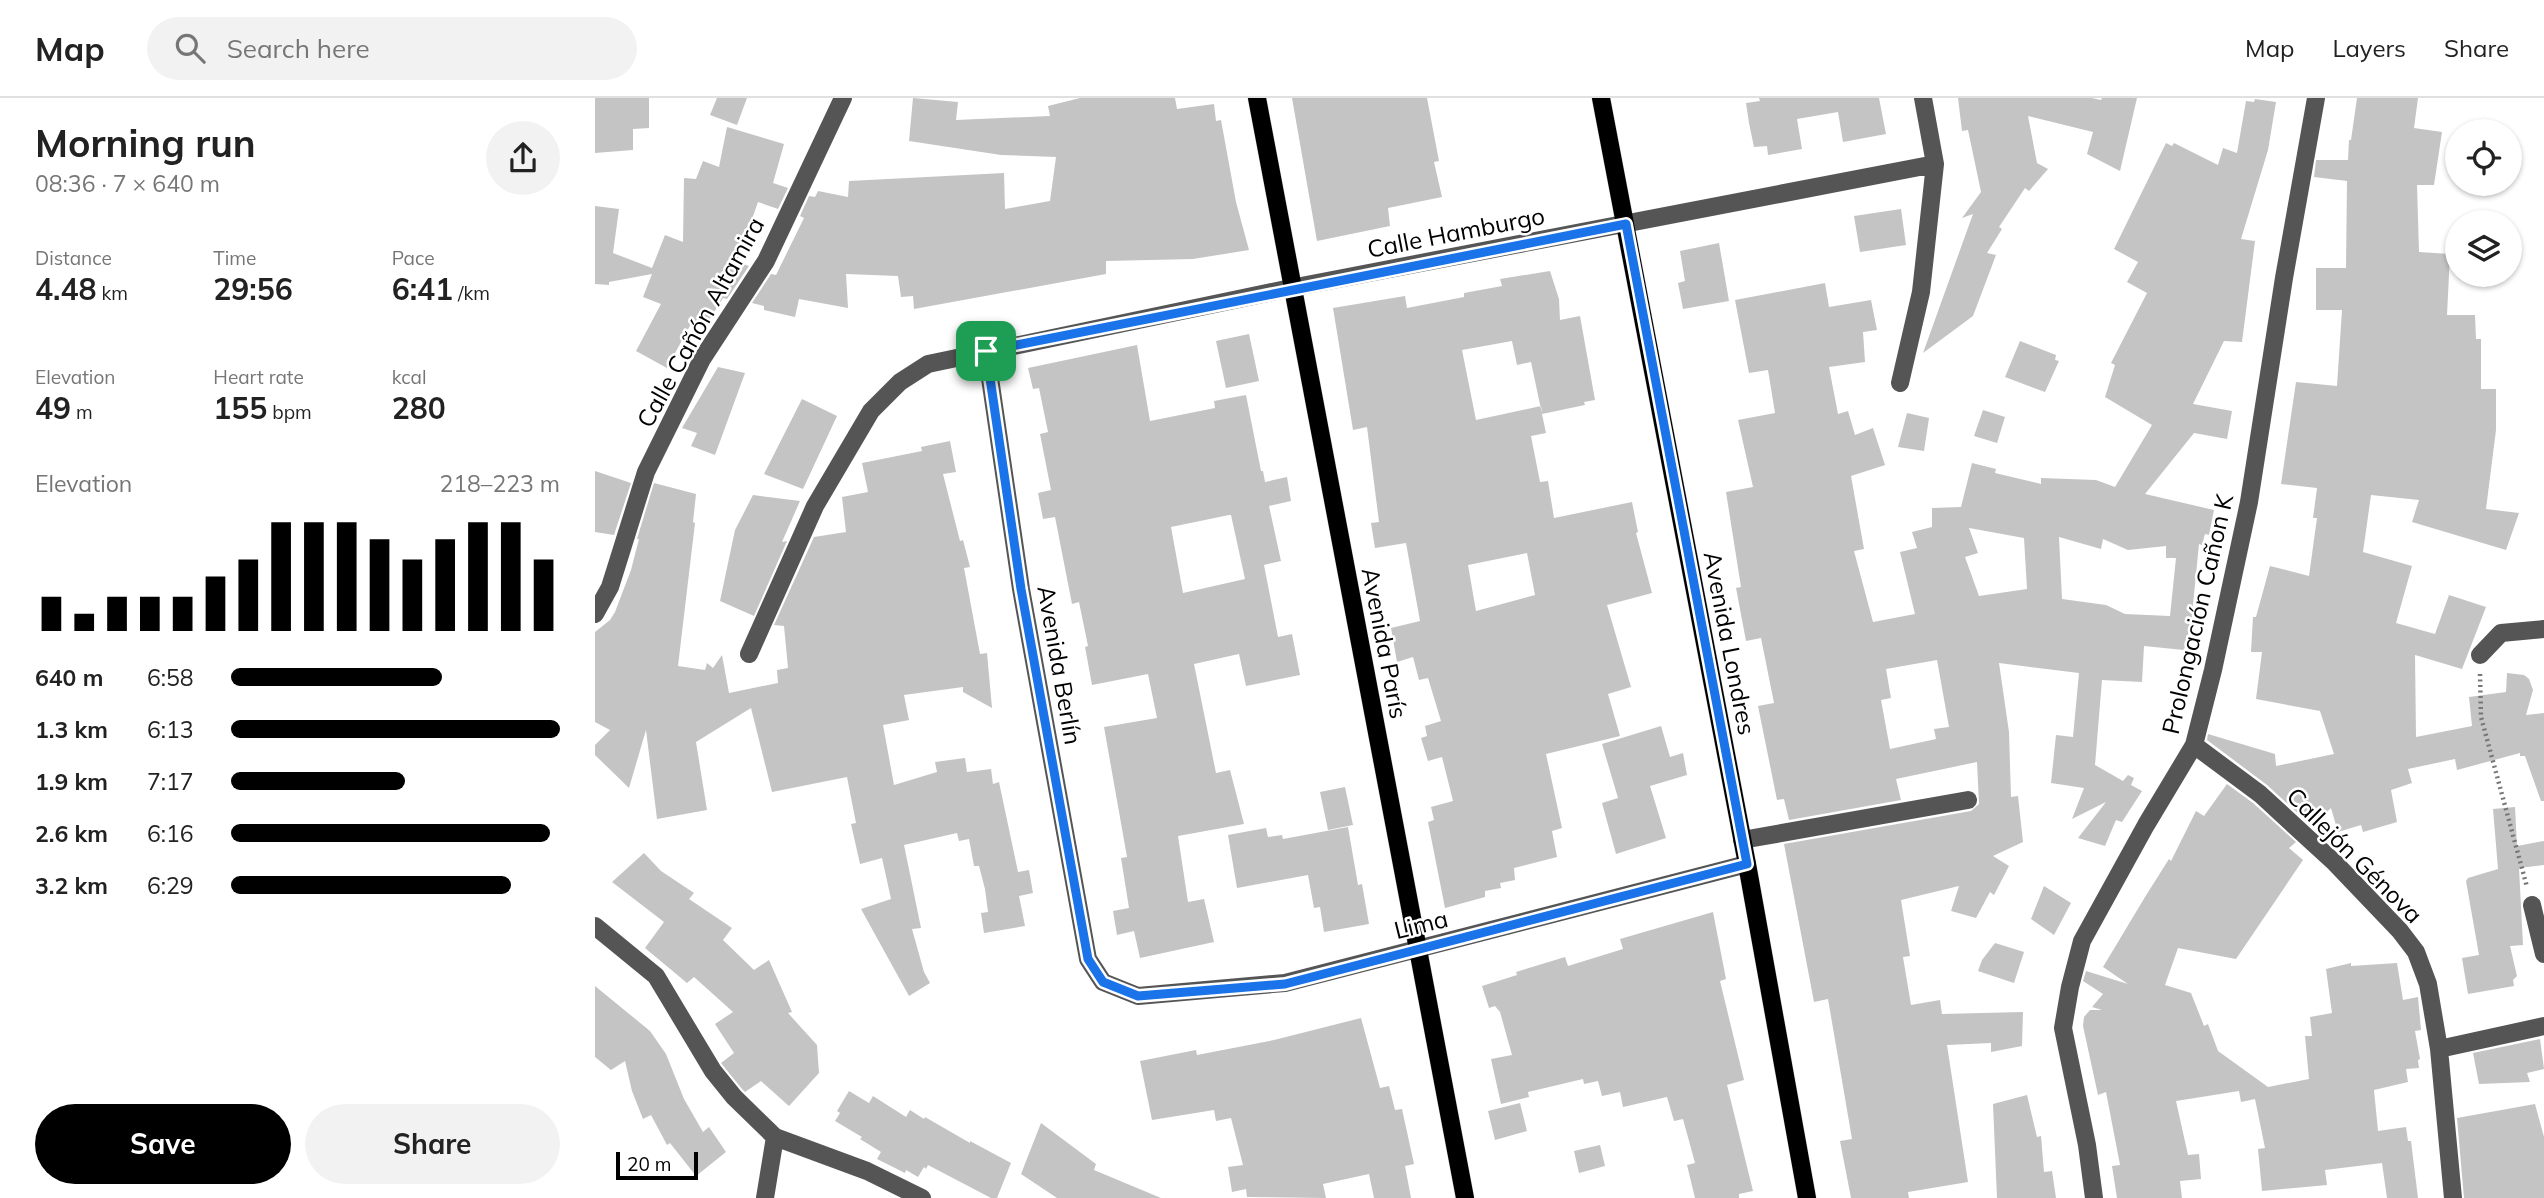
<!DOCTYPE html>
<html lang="en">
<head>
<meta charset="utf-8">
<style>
	:root { --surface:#fff; --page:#f2f2f2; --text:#222; --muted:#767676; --line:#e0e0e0; --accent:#000 }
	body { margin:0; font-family:Mulish,sans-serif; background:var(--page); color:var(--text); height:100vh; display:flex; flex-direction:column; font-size:26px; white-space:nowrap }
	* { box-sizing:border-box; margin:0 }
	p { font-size:23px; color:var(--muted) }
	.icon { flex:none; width:38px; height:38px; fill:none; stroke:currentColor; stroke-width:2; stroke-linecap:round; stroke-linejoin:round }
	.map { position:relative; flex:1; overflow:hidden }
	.panel { display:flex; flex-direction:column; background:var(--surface); width:595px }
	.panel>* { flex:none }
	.fabs { position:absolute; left:1850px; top:21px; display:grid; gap:14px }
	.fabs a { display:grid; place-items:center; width:77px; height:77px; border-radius:50%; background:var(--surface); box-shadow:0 2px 5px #0004; font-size:35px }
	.scale { position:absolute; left:21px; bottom:18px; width:82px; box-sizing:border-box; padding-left:7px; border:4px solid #000; border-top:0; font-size:19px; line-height:24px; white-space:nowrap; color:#000; -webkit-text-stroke:5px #fff; paint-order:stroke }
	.pin { position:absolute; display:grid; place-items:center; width:60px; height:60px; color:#fff; margin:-30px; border-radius:14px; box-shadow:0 4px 10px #0006 }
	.round { display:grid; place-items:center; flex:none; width:74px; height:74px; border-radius:37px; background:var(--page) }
	.head { display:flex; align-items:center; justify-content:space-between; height:119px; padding:0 35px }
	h1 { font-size:38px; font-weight:700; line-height:52px }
	.figures { display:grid; grid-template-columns:repeat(3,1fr); gap:10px; height:119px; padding:7px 35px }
	.figures div { display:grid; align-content:center }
	.figures b { font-size:30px; font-weight:700 }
	.figures small { font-size:19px; font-weight:400 }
	.figures p { font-size:19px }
	.chart { height:196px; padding:14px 35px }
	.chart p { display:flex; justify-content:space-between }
	.chart svg { width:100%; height:126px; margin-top:7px; stroke:var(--accent); stroke-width:6 }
	.action { display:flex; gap:14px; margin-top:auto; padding:14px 35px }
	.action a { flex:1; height:80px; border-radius:42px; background:var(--accent); color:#fff; font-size:28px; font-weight:700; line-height:80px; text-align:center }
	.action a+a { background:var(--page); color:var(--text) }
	ul { padding:0 35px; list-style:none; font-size:23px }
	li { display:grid; grid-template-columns:112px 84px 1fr; align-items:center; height:52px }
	li i { height:18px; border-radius:9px; background:var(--accent) }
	header { display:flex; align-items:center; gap:42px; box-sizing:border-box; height:98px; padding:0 35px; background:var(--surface); border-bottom:2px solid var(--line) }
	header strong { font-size:33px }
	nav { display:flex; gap:38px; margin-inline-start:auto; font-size:24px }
	.search { width:490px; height:63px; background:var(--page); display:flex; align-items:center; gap:18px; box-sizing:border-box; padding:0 24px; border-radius:38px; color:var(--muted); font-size:26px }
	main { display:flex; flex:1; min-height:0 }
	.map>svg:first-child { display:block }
	.building { fill:#c4c4c4; fill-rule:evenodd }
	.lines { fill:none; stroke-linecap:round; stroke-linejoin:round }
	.major-casing { stroke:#dbdbdb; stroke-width:19 }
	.path { stroke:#777; stroke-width:4.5; stroke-dasharray:2 3.5; stroke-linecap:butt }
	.minor { stroke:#555; stroke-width:18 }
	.major { stroke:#000; stroke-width:18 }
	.route-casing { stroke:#fff; stroke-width:14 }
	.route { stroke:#1a73e8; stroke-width:9 }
	.labels { text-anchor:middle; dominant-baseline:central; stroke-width:5; stroke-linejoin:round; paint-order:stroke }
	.street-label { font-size:24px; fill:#000; stroke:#fff }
</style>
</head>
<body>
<header>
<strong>Map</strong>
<div class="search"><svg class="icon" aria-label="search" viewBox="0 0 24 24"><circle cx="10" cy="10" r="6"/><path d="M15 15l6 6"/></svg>Search here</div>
<nav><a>Map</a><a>Layers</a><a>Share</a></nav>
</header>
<main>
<section class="panel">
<div class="head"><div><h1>Morning run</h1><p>08:36 · 7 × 640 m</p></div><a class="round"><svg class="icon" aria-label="share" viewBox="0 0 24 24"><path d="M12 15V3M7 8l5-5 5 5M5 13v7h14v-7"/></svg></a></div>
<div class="figures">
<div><p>Distance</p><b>4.48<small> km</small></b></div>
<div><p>Time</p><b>29:56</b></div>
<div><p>Pace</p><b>6:41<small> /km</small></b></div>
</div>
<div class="figures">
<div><p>Elevation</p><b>49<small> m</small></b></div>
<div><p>Heart rate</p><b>155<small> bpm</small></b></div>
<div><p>kcal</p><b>280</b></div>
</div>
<div class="chart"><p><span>Elevation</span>218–223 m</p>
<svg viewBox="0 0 160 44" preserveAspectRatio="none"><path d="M5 44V32M15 44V38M25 44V32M35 44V32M45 44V32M55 44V25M65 44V19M75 44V6M85 44V6M95 44V6M105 44V12M115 44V19M125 44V12M135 44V6M145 44V6M155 44V19"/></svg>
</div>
<ul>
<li><b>640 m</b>6:58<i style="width:64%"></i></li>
<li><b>1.3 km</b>6:13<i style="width:100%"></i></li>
<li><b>1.9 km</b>7:17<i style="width:53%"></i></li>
<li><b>2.6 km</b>6:16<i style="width:97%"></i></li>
<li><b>3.2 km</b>6:29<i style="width:85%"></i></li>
</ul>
<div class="action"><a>Save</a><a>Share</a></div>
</section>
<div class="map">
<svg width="1949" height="1100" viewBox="0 0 1949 1100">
	<rect width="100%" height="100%" fill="#fff"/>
	<path class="building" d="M0 0H54V30L38 31V52L0 55Z
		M122 0H152L142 27 115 17Z
		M318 0 363 4 361 22 455 18 453 8 485 0H580L582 11 619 6 621 23 626 22 641 104 654 152 598 161 511 163V176L319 211 318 198 306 199 303 178 251 176 253 210 204 201 200 219 169 212V208L157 205 176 176 181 177 209 120 205 118 214 98 220 99 223 93 253 99 254 83 409 75 410 111 455 103 461 59 406 57 314 43Z
		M697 0H832L844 63 839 64 847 99 793 110 795 128 722 143Z
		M1164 0H1284L1291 36 1248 44 1243 14 1202 21 1207 51 1173 57 1172 48 1159 49 1154 25 1151 5 1165 3Z
		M1363 0H1497L1506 2 1507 0H1542L1525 73 1492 56 1498 34 1433 18 1442 65 1453 71 1434 93 1430 90 1404 129 1407 131 1392 155 1401 157 1378 218 1328 255 1378 116 1367 120 1386 94 1373 32 1367 33Z
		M1762 0H1823L1819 30 1847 34 1839 87H1822L1824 154 1855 156 1852 217H1880L1881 241H1886V291H1901V332L1891 411 1924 415 1911 452 1817 424 1824 402 1776 397 1768 454 1817 468 1801 525 1840 536 1854 497 1891 509 1867 571 1820 557 1821 639 1877 628 1874 599 1911 594 1912 575 1929 577 1934 581 1938 592 1931 617 1949 615V703H1946L1930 658H1925V655L1862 672 1860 661 1813 671 1817 685 1796 692 1802 724 1768 734 1766 727 1743 734 1736 710 1717 728 1672 687 1612 642 1613 636 1680 656 1681 668 1739 656 1725 613 1661 601 1667 554H1656L1658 519H1661L1675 468 1714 478 1722 420H1718L1722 390 1686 386 1701 284 1742 288 1747 212H1721V170H1751L1752 83 1719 79 1721 62H1753L1754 42H1756Z
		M1660 1 1681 4 1673 52 1646 141 1660 143 1647 244 1629 243 1598 306 1637 313 1632 341 1599 335 1550 396 1619 412 1614 437 1610 436 1607 447 1604 446 1596 527 1589 552 1549 548 1547 584 1507 582 1500 667 1528 683 1533 677 1539 680 1536 687 1547 693 1527 724 1521 722 1510 748 1483 740 1511 704 1477 721 1489 690 1456 685 1461 637 1478 639 1484 575 1404 565 1414 634 1416 699 1423 698 1428 744 1398 758 1414 768 1399 797 1395 794 1381 820 1356 813 1364 788 1306 802 1315 858 1308 859 1316 907 1345 902 1347 916 1428 914 1427 948 1396 954V945L1352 947 1373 1084 1313 1094 1314 1100H1256L1245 1043 1257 1041 1233 901 1219 904 1189 746 1376 713 1384 706 1382 664 1301 681 1306 702 1194 722 1189 701 1182 702 1163 608 1179 605 1166 540 1151 543 1141 490 1146 489 1131 394 1158 389 1143 322 1180 315 1173 272 1154 275 1140 202 1230 185 1234 209 1276 202 1282 232 1268 234 1270 264 1234 269 1243 316 1253 313 1260 337 1278 330 1290 367 1256 378 1269 451 1259 453 1278 524 1320 516 1305 454 1322 450 1317 434 1337 429V410L1366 409 1377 365 1401 371 1400 375 1446 386V380L1501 382 1520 389 1557 327 1510 299 1520 267 1516 265 1552 195 1532 184 1543 164 1519 151 1571 45 1577 48 1579 45 1623 67 1628 50 1642 55 1651 3 1659 4ZM1374 430 1429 440 1432 491 1384 498 1370 459 1383 455ZM1464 439 1506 451 1508 441 1533 452 1571 448V460H1581L1575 518 1530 516 1511 507 1467 501ZM1342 562 1354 629 1339 631 1341 641 1295 651 1286 602 1296 600 1291 571Z
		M132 29 189 46 178 85 193 90 183 111 163 104 142 164 154 168 132 201 128 200 111 227 98 222 72 270 41 253 66 206 48 199 57 176 14 184V187L0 186V108L24 111 18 155 57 170 70 137 88 144 89 80 101 81 108 63 124 69Z
		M1306 111 1311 147 1265 154 1259 118Z
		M1124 145 1134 203 1088 211 1083 185 1090 183 1085 153Z
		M955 173 964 201 965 222 985 218 1000 302 989 304 990 307 947 316 951 335 936 338 945 384 953 383 959 420 1037 404 1043 434 1041 435 1057 495 1012 507 1036 589 1013 596 1025 638 951 656 967 730 957 733 962 759 919 770 920 782 905 785 906 790 890 793V799L850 810 833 724 839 722 836 709 858 703 847 659 833 663 826 640 832 638 830 628 846 623 833 580 824 582 818 559 802 564 796 530 825 523 811 445 780 450 776 425 784 424 772 329 758 332 738 210 810 198 812 210 869 199V195L907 188 905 181ZM917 243 922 267 936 264 947 316 946 308 881 322 867 252ZM932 455 940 497 881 513 873 467Z
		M654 236 664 283 631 290 621 243Z
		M1425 243 1461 257 1460 262 1464 263 1450 294 1410 279Z
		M542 247 555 323 620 310 619 303 651 297 666 373H668L670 384 692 379 696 403 674 408 686 463 669 467 683 539 697 536 705 577 651 588 644 556 599 566 621 675 635 672 649 726 583 738 593 804 609 801 619 844 545 860 539 833 522 837 518 813 534 810 526 760 532 759 509 629 562 620 553 576 497 587 490 549 493 548 484 504 477 506 460 419 448 421 443 395 456 392 445 336 453 334 444 290 438 291 433 270ZM634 417H636L650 481 588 495 576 429Z
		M123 269 150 275 120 357 96 348 102 335 87 330Z
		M207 301 242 318 208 391 169 376Z
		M1388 312 1410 319 1402 345 1379 338Z
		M1312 315 1334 320 1329 353 1303 349Z
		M355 343 361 374 348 376 365 443 368 442 375 469 369 470 385 556 392 555 397 610 368 594V589L309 597 314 622 288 627 299 687 342 674 340 664 370 660 372 674 396 671 398 686 404 684 423 774 434 772 438 795 424 798 430 828 389 835 386 815 393 814 390 791 384 768H379L374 741 364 743 362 735 309 747 326 830 317 831 329 874 335 885 314 898 266 811 296 801 287 760 265 766 256 726 261 725 252 679 177 694 156 610 101 644 112 712 62 721 51 632 34 690 0 657V647L15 632 0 624V534L15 522 20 514 36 472 44 441H42L59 385 101 396 98 424 100 425 83 568 110 572 112 565 118 570 127 557 134 595 183 585 182 572 193 570 189 528 179 527 219 439 251 434 247 399 273 394 267 365 327 353 326 349Z
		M0 373 36 385 19 437 0 434Z
		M158 397 205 403 187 444 192 443 159 518 125 503 140 432Z
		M1066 628 1075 659 1088 655 1092 677 1055 688 1071 740 1021 756 1007 705 1023 700 1007 646Z
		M1632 686 1658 705 1701 744 1694 750 1708 762 1641 861 1583 850 1570 887 1596 895 1609 928 1613 926 1623 953 1673 989 1714 981 1710 938H1717L1715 919 1737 915 1731 871 1756 865V868L1802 865 1808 902 1823 899 1826 932 1820 933 1825 961 1823 962 1824 970 1811 971 1813 984 1779 992 1783 1033 1811 1029 1813 1043H1816L1823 1100H1792L1787 1065 1730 1072 1732 1087 1667 1093 1663 1051 1670 1050 1660 1001 1646 1004 1644 993 1581 1003 1593 1057 1604 1056 1606 1081 1585 1083 1587 1100H1522L1517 1068 1525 1067 1511 994 1503 997 1488 928 1489 919 1495 912H1507L1497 909 1508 896 1488 883 1491 873 1533 886 1508 869 1550 799 1574 761 1576 763 1601 713 1609 718Z
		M750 689 758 727 733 732 725 694Z
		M1920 709 1922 748 1949 743V767L1924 770 1928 847 1915 848 1922 878 1918 882 1919 888 1873 896 1867 860 1884 857 1871 783 1873 780 1903 771 1898 711Z
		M753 729 763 787 767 786 774 826 729 834 725 809 719 810 713 777 642 790 633 737 671 730 673 739 687 737 688 741Z
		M49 755 66 773 99 795 94 801 137 830 128 842 159 872 174 862 197 914 193 915 222 947 224 975 194 1008 166 983 150 994 147 991 126 965 139 955 120 926 138 914 99 879 92 885 50 850 69 824 17 784Z
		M1449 788 1476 805 1459 837 1436 821Z
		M1118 814 1131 881 1125 883 1149 982 1132 987 1158 1093 1144 1096V1100H1100L1092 1067 1100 1065 1088 1021 1079 1023 1072 999 1028 1009 1025 994 1007 998 1003 983 989 986 988 981 933 994 934 999 906 1006 896 961 917 957 905 914 900 908 894 910 887 888 922 877 921 874 970 859 973 868 1028 851 1025 841Z
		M1400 845 1429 854 1419 885 1383 873 1387 862Z
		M0 888 55 933 71 956 89 1001 108 1034 114 1029 131 1054 101 1078 75 1045 72 1047 56 1017 48 1021 37 993 30 963 16 972 0 959Z
		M766 920 785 990 794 988 800 1012 807 1011 819 1066 810 1068 816 1100H779L774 1076 728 1086 731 1100 652 1099 651 1091 637 1094 633 1069 648 1067 636 1020 621 1023 619 1012 557 1022 545 963 601 952 602 957 679 942Z
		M1945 941 1949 971 1932 975 1935 984 1884 986 1878 955Z
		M254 993 274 1005 278 998 311 1019 315 1012 329 1021 330 1019 375 1045V1043L416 1065 402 1100H396L333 1067 331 1071 329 1069 323 1079 311 1072 310 1075 282 1061 286 1054 265 1041 267 1039 240 1023 245 1015 242 1013Z
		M1432 997 1442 1039 1446 1038 1449 1074 1457 1073 1461 1100H1402L1398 1006Z
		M925 1005 932 1033 900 1042 893 1013Z
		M1940 1006 1949 1039V1100H1869L1862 1020Z
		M446 1025 501 1066 499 1072 566 1100H462L426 1076Z
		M1005 1047 1010 1068 984 1075 979 1053Z"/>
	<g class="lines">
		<g class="major-casing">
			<path id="major" d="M662 0C728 367 804 733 870 1100
				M1006 0 1152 766 1212 1100"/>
		</g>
		<path class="path" d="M1885 576 1886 619 1932 789"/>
		<path class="minor" d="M391 253 426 491 493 861 508 884 543 898 690 885 1152 766
			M1305 285 1326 194 1340 66 1328 0
			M0 516 15 489 51 374 107 261 171 163 248 0
			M154 556 220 408 276 313 305 284 333 266 696 190 1340 66
			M1885 557 1906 535 1949 531
			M1599 647 1665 696 1740 765 1805 833 1821 854 1833 886 1844 951 1858 1100
			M1147 742 1373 702
			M1937 807 1949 856
			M0 828 61 878 118 973 139 999 180 1039 272 1073 327 1100
			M1844 951 1949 928
			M170 1100 180 1039
			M1499 1100 1492 1047 1468 930 1475 889 1487 843 1551 727 1599 647 1618 572 1654 404 1689 180 1721 0"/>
		<use href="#major" class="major"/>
	</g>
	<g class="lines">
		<g class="route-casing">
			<path id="route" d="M1031 126 1152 766 690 886 543 898 508 884 493 861 426 491 391 253Z"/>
		</g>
		<use href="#route" class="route"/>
	</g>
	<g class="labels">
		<g class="street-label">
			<text transform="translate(861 134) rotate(-11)">Calle Hamburgo</text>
			<text transform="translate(105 224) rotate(-61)">Calle Cañón Altamira</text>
			<text transform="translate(1602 516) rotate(-77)">Prolongación Cañon K</text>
			<text transform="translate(790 545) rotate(79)">Avenida París</text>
			<text transform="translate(1135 545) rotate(79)">Avenida Londres</text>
			<text transform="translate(465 567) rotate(80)">Avenida Berlín</text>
			<text transform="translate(1760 757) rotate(45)">Callejón Génova</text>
			<text transform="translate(826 826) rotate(-14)">Lima</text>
		</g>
	</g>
</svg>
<div class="fabs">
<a><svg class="icon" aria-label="locate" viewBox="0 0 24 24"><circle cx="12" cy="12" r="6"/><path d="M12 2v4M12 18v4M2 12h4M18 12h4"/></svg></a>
<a><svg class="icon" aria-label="layers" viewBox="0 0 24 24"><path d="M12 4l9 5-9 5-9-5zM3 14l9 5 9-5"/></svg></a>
</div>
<div class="scale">20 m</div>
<div class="pin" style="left:391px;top:253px;background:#1e9e55"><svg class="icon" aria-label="arrive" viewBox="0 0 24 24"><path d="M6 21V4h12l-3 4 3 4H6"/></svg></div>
</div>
</main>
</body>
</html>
